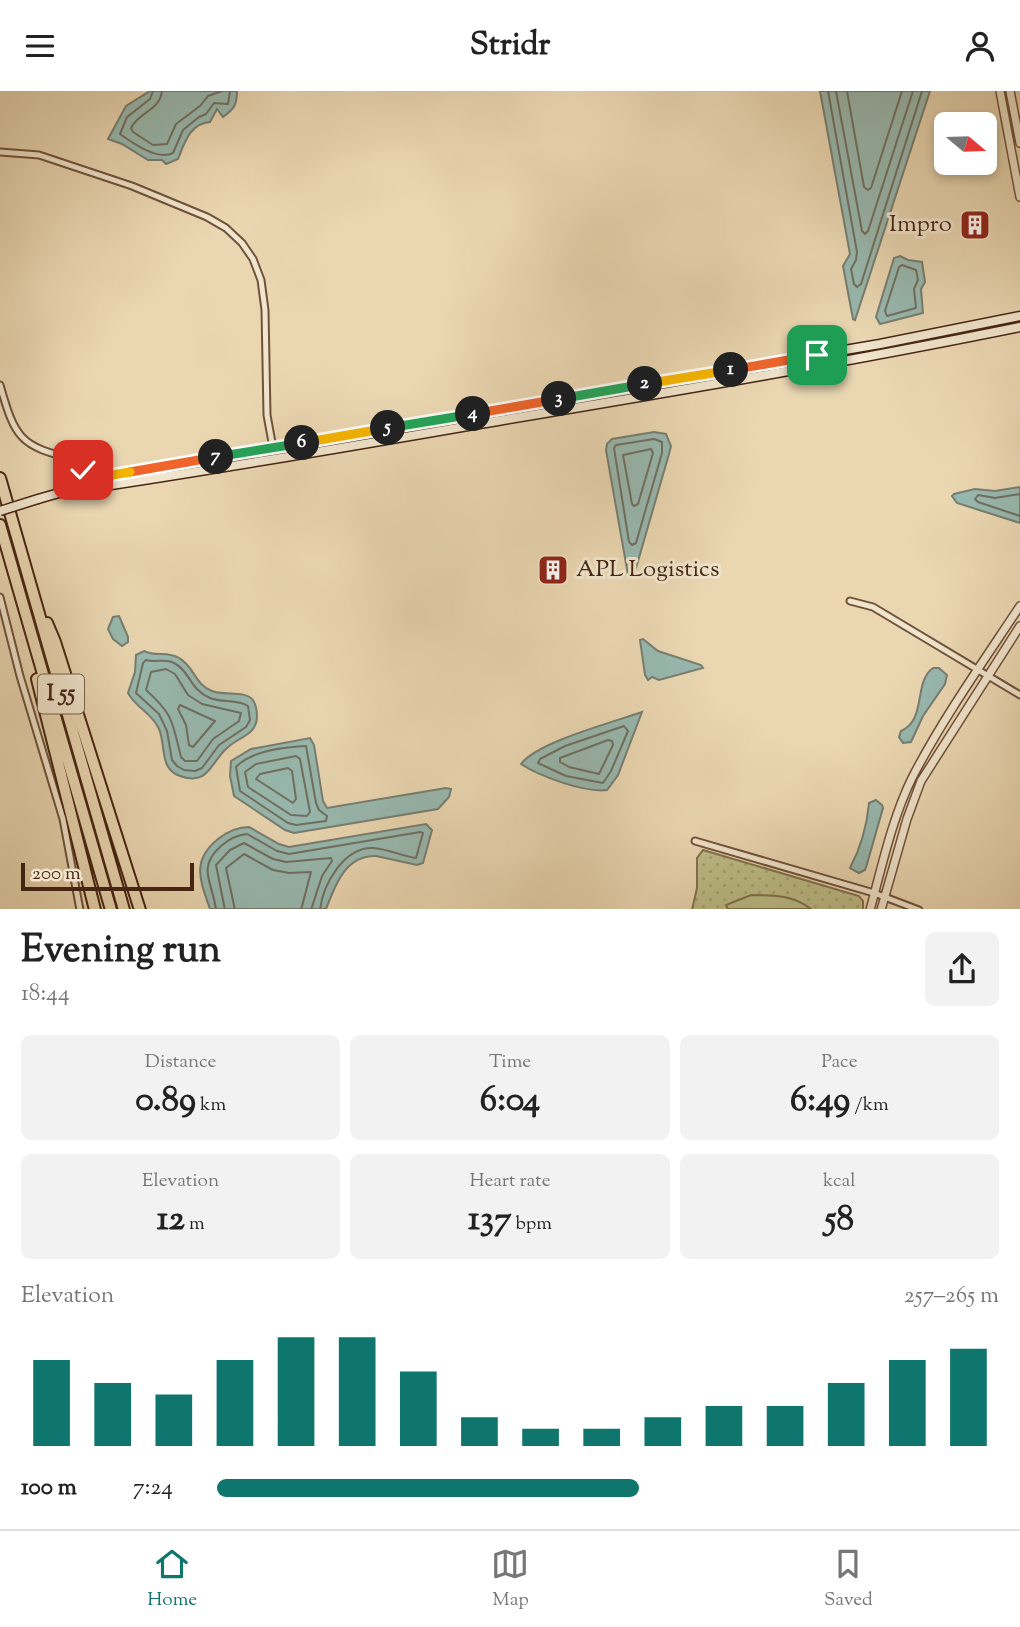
<!DOCTYPE html>
<html lang="en">
<head>
<meta charset="utf-8">
<style>
	:root { --surface:#fff; --page:#f2f2f2; --text:#222; --muted:#767676; --line:#e0e0e0; --accent:#0f766e }
	body { margin:0; font-family:"Sorts Mill Goudy",serif; background:var(--page); color:var(--text); height:100vh; display:flex; flex-direction:column; font-size:26px; white-space:nowrap }
	* { box-sizing:border-box; margin:0 }
	p { font-size:23px; color:var(--muted) }
	.icon { flex:none; width:38px; height:38px; fill:none; stroke:currentColor; stroke-width:2; stroke-linecap:round; stroke-linejoin:round }
	.map { position:relative; height:818px; overflow:hidden }
	.drawer { display:flex; flex-direction:column; background:var(--surface); flex:1 }
	.drawer>* { flex:none }
	.needle { width:46px; rotate:109deg }
	.tools { position:absolute; left:934px; top:21px; display:grid; gap:14px }
	.tools a { display:grid; place-items:center; width:63px; height:63px; border-radius:10px; background:var(--surface); box-shadow:0 4px 10px #0003; font-size:35px }
	.scale { position:absolute; left:21px; bottom:18px; width:173px; box-sizing:border-box; padding-left:7px; border:4px solid #462512; border-top:0; font-size:19px; line-height:24px; white-space:nowrap; color:#462512; -webkit-text-stroke:5px #f1e5cd; paint-order:stroke }
	.pin { position:absolute; display:grid; place-items:center; width:60px; height:60px; color:#fff; margin:-30px; border-radius:14px; box-shadow:0 4px 10px #0006 }
	.km { position:absolute; width:35px; height:35px; margin:-18px; border-radius:50%; background:#222; color:#fff; font-size:19px; line-height:35px; text-align:center }
	.round { display:grid; place-items:center; flex:none; width:74px; height:74px; border-radius:10px; background:var(--page) }
	.summary { display:flex; align-items:center; justify-content:space-between; height:119px; padding:0 21px }
	h1 { font-size:38px; font-weight:700; line-height:52px }
	.stats { display:grid; grid-template-columns:repeat(3,1fr); gap:10px; height:119px; padding:7px 21px }
	.stats div { display:grid; align-content:center; border-radius:10px; background:var(--page); text-align:center }
	.stats b { font-size:35px; font-weight:700 }
	.stats small { font-size:19px; font-weight:400 }
	.stats p { font-size:19px }
	.chart { height:196px; padding:14px 21px }
	.chart p { display:flex; justify-content:space-between }
	.chart svg { width:100%; height:126px; margin-top:7px; stroke:var(--accent); stroke-width:6 }
	ul { padding:0 21px; list-style:none; font-size:23px }
	li { display:grid; grid-template-columns:112px 84px 1fr; align-items:center; height:52px }
	li i { height:18px; border-radius:9px; background:var(--accent) }
	header { display:flex; justify-content:space-between; align-items:center; height:91px; padding:0 21px; background:var(--surface); font-size:32px; font-weight:700 }
	.tab-bar { display:flex; justify-content:space-around; align-items:center; height:98px; border-top:2px solid var(--line); background:var(--surface); font-size:19px; color:var(--muted) }
	.tab-bar a { display:grid; justify-items:center; gap:4px }
	.tab-bar .selected { color:var(--accent) }
	.map>svg:first-child { display:block }
	.green { fill:url(#green-dots); stroke:#81714d; stroke-width:2 }
	.pitch { fill:#bcbd88; stroke:#81714d; stroke-width:2 }
	.water { fill:#98b9b0; stroke:#777e71; stroke-width:2 }
	.lines { fill:none; stroke-linecap:round; stroke-linejoin:round }
	.shore { stroke:#6f6f61; stroke-width:2 }
	.minor-casing { stroke:#6f523a; stroke-width:9 }
	.tertiary-casing { stroke:#6f523a; stroke-width:10 }
	.secondary-casing { stroke:#462512; stroke-width:11 }
	.motorway-casing { stroke:#462512; stroke-width:14 }
	.minor { stroke:#f1e5cd; stroke-width:5 }
	.tertiary { stroke:#f1e5cd; stroke-width:7 }
	.secondary { stroke:#f1e5cd; stroke-width:8 }
	.motorway { stroke:#ead7b2; stroke-width:10 }
	.secondary-bridge-casing { stroke:#462512; stroke-width:11; stroke-linecap:butt }
	.secondary-bridge { stroke:#f1e5cd; stroke-width:8 }
	.split-1-casing { stroke:#fff; stroke-width:14 }
	.split-2-casing { stroke:#fff; stroke-width:14 }
	.split-3-casing { stroke:#fff; stroke-width:14 }
	.split-4-casing { stroke:#fff; stroke-width:14 }
	.split-5-casing { stroke:#fff; stroke-width:14 }
	.split-6-casing { stroke:#fff; stroke-width:14 }
	.split-7-casing { stroke:#fff; stroke-width:14 }
	.split-8-casing { stroke:#fff; stroke-width:14 }
	.split-9-casing { stroke:#fff; stroke-width:14 }
	.split-1 { stroke:#f0652b; stroke-width:9 }
	.split-2 { stroke:#f5b400; stroke-width:9 }
	.split-3 { stroke:#22a559; stroke-width:9 }
	.split-4 { stroke:#f0652b; stroke-width:9 }
	.split-5 { stroke:#22a559; stroke-width:9 }
	.split-6 { stroke:#f5b400; stroke-width:9 }
	.split-7 { stroke:#22a559; stroke-width:9 }
	.split-8 { stroke:#f0652b; stroke-width:9 }
	.split-9 { stroke:#f5b400; stroke-width:9 }
	.labels { text-anchor:middle; dominant-baseline:central; stroke-width:6; stroke-linejoin:round; paint-order:stroke }
	.shield { fill:#f1e5cd; stroke:#795f4a; stroke-width:2 }
	.shield-label { font-size:23px; font-weight:bold; fill:#462512 }
	.poi-label { font-size:24px; fill:#462512; stroke:#f1e5cd; text-anchor:end }
</style>
</head>
<body>
<header><svg class="icon" aria-label="menu" viewBox="0 0 24 24"><path d="M4 6h16M4 12h16M4 18h16"/></svg>Stridr<svg class="icon" aria-label="person" viewBox="0 0 24 24"><circle cx="12" cy="8" r="4"/><path d="M4 21q1-7 8-7t8 7"/></svg></header>
<div class="map">
<svg width="1020" height="819" viewBox="0 0 1020 819">
	<defs>
		<pattern id="green-dots" width="8" height="8" patternUnits="userSpaceOnUse" patternTransform="scale(1.75)"><rect width="8" height="8" fill="#bcbd88"/><path d="M2 2h.1M6 6h.1" fill="none" stroke="#a3a274" stroke-width="1.8" stroke-linecap="round"/></pattern>
	</defs>
	<rect width="100%" height="100%" fill="#ead7b2"/>
	<filter id="stains"><feTurbulence type="fractalNoise" baseFrequency=".00286" numOctaves="4"/><feColorMatrix values="0 0 0 0 .2 0 0 0 0 .09 0 0 0 0 .02 0 0 0 .5 -.17"/></filter>
	<radialGradient id="worn" r=".72"><stop offset=".6" stop-color="#630" stop-opacity="0"/><stop offset="1" stop-color="#630" stop-opacity=".3"/></radialGradient>
	<path class="green" d="M703 759 859 805 863 810V819H692L697 797V767Z"/>
	<path class="pitch" d="M751 804C773 804 793 804 811 818H728L726 814Z"/>
	<path class="water" d="M150 0H237C237 14 234 18 223 26L217 18 210 31C190 32 184 53 178 68L166 73 162 69H148L122 53 108 48 126 15Z
		M820 0H930L855 229 853 228 843 175 850 163Z
		M900 165 908 169 922 171 925 191 921 198 923 222 880 233 876 226 894 167Z
		M654 341 666 343 671 355 669 363 636 477 631 485 628 484 606 359 607 353 612 348Z
		M1020 396V432L957 412 952 405 954 403 975 398 995 400Z
		M119 525 128 546V551L122 555 113 548 108 538 113 526Z
		M643 548 658 560 701 574 703 577 659 589 652 586 648 589 645 584 640 549Z
		M144 560C156 566 167 560 179 567 194 575 195 594 212 600 224 605 245 599 253 609 256 614 257 619 257 625 257 645 237 646 226 658 210 673 208 695 180 685 159 678 166 654 159 638 152 622 136 617 128 602L135 581 136 564Z
		M933 577H939L947 584 945 593 923 625 911 651 903 652 899 646 901 640C927 629 913 591 933 577Z
		M642 621 618 684 607 699C585 702 539 685 521 673 537 651 614 631 642 621Z
		M310 647 314 654 323 710 327 717 446 697 451 698 449 706 438 718 294 742 285 739 234 705 230 685 231 670 251 658Z
		M876 709 882 714 883 717 867 773 865 779 859 782 850 777C861 756 867 735 869 712Z
		M426 733 432 739 423 772 417 774 376 765C345 764 335 795 326 818H210C200 789 191 770 218 748 227 741 237 736 249 736L279 753 289 756Z"/>
	<g class="lines">
		<path class="shore" d="M153 0 150 8 127 26 120 43C133 52 157 70 173 62L183 39 199 26 206 23 214 12 228 13 230 0
			M162 0C160 20 138 21 131 37L133 41 153 54 167 53 176 33 200 15 208 5 222 0
			M828 0 857 161 856 169 851 178 854 193 857 196 861 193 922 0
			M836 0 862 140 865 143 868 140 913 0
			M847 0 864 96 868 99 871 97 902 0
			M902 174 916 179 918 189 914 198 916 217 887 225 885 220 899 176Z
			M654 348 662 351V362L636 452 632 454 629 451 614 357 616 354Z
			M651 358 653 362 638 413 634 415 632 413 623 364Z
			M1020 403 995 407 978 404 975 408 978 411 1020 425
			M146 569C156 572 165 567 174 572 190 580 190 599 210 607 222 612 237 608 248 615L250 629 246 636 219 654 202 677 195 680 184 679 177 675 172 669 167 640 159 623 136 602 143 572Z
			M166 578 175 583 188 604 202 613 241 622 239 630 213 648 197 670H185L181 666C172 631 174 624 146 599L151 581Z
			M180 614 215 630 193 656 189 654 186 634 178 618Z
			M624 635 628 640 611 680 603 692 566 685 538 672 540 668 565 655Z
			M608 649 612 650 613 654 599 683 569 676 560 671V667Z
			M306 655 316 712 319 719 327 725 326 730 296 734 288 732 240 700 236 676C251 660 285 656 306 655Z
			M296 665 300 668 310 721 307 725 291 724 248 696 245 681 256 673Z
			M288 677 292 680 296 708 293 712 256 688 260 683Z
			M216 819C213 792 196 777 221 755 229 748 237 744 247 743L277 760 289 763 420 741 423 742 416 767C402 765 388 758 373 757 344 756 323 793 320 819
			M225 819 216 774 230 759 244 752 273 768 286 771 331 767 332 770 322 785 311 819
			M235 819 226 777 244 763 273 779 289 782 311 781 301 819"/>
		<g class="minor-casing">
			<path id="minor" d="M0 61 39 64 132 95 207 126 226 137 242 152 253 168 261 189 265 219 267 324 273 357
				M0 294C15 347 20 356 75 368
				M78 396 83 379 75 368 92 375 106 385
				M0 506 20 585 63 728 80 819
				M850 510 873 516 1020 604
				M695 750 874 802 919 819"/>
		</g>
		<g class="tertiary-casing">
			<path id="tertiary" d="M1000 0 1020 106
				M1010 0 1020 52
				M870 819C882 775 892 728 912 687 943 627 983 571 1020 515
				M881 819 907 728 921 690 1020 535"/>
		</g>
		<g class="secondary-casing">
			<path id="secondary" d="M94 392 105 395C238 375 370 352 503 329 676 300 848 271 1020 236
				M38 408 94 392 106 385 880 253 1020 225"/>
		</g>
		<g class="motorway-casing">
			<path id="motorway" d="M0 387 124 819
				M0 434 111 819
				M47 532 55 551 140 819
				M37 588 95 819"/>
		</g>
		<use href="#minor" class="minor"/>
		<use href="#tertiary" class="tertiary"/>
		<use href="#secondary" class="secondary"/>
		<use href="#motorway" class="motorway"/>
		<g class="secondary-bridge-casing">
			<path id="secondary-bridge" d="M0 420 38 408"/>
		</g>
		<use href="#secondary-bridge" class="secondary-bridge"/>
	</g>
	<g class="lines">
		<g class="split-1-casing">
			<path id="split-1" d="M731 279 817 264"/>
		</g>
		<g class="split-2-casing">
			<path id="split-2" d="M645 293 731 279"/>
		</g>
		<g class="split-3-casing">
			<path id="split-3" d="M559 308 645 293"/>
		</g>
		<g class="split-4-casing">
			<path id="split-4" d="M473 323 559 308"/>
		</g>
		<g class="split-5-casing">
			<path id="split-5" d="M388 337 473 323"/>
		</g>
		<g class="split-6-casing">
			<path id="split-6" d="M302 352 388 337"/>
		</g>
		<g class="split-7-casing">
			<path id="split-7" d="M216 366 302 352"/>
		</g>
		<g class="split-8-casing">
			<path id="split-8" d="M130 381 216 366"/>
		</g>
		<g class="split-9-casing">
			<path id="split-9" d="M83 379 77 397 106 385 130 381"/>
		</g>
		<use href="#split-1" class="split-1"/>
		<use href="#split-2" class="split-2"/>
		<use href="#split-3" class="split-3"/>
		<use href="#split-4" class="split-4"/>
		<use href="#split-5" class="split-5"/>
		<use href="#split-6" class="split-6"/>
		<use href="#split-7" class="split-7"/>
		<use href="#split-8" class="split-8"/>
		<use href="#split-9" class="split-9"/>
	</g>
	<defs>
		<g id="building-square" transform="scale(1.575)"><rect x="-9" y="-9" width="18" height="18" rx="4" fill="#8f2418" stroke="#f1e5cd"/><path d="M-4-6H4V6H1V3H-1V6H-4ZM-2.5-4.3h1.7v1.8h-1.7ZM.8-4.3h1.7v1.8H.8ZM-2.5-1h1.7V.8h-1.7ZM.8-1h1.7V.8H.8Z" fill="#fff"/></g>
	</defs>
	<g fill-rule="evenodd">
		<use href="#building-square" x="975" y="134"/>
		<use href="#building-square" x="553" y="479"/>
	</g>
	<g class="labels">
		<rect class="shield" x="38" y="583.5" width="46" height="39" rx="5"/>
		<g class="shield-label">
			<text x="61" y="603">I 55</text>
		</g>
		<g class="poi-label">
			<text x="952" y="134">Impro</text>
			<text x="576" y="479" text-anchor="start">APL Logistics</text>
		</g>
	</g>
	<rect width="100%" height="100%" filter="url(#stains)"/>
	<rect width="100%" height="100%" fill="url(#worn)"/>
</svg>
<div class="tools">
<a><svg class="needle" viewBox="-14 -14 28 28"><path d="M0-13l5 13h-10z" fill="#e53935"/><path d="M0 13l5-13h-10z" fill="#767676"/></svg></a>
</div>
<div class="scale">200 m</div>
<div class="pin" style="left:817px;top:264px;background:#1e9e55"><svg class="icon" aria-label="arrive" viewBox="0 0 24 24"><path d="M6 21V4h12l-3 4 3 4H6"/></svg></div>
<div class="pin" style="left:83px;top:379px;background:#d93025"><svg class="icon" aria-label="check" viewBox="0 0 24 24"><path d="M5 12l5 5 9-10"/></svg></div>
<b class="km" style="left:731px;top:279px">1</b>
<b class="km" style="left:645px;top:293px">2</b>
<b class="km" style="left:559px;top:308px">3</b>
<b class="km" style="left:473px;top:323px">4</b>
<b class="km" style="left:388px;top:337px">5</b>
<b class="km" style="left:302px;top:352px">6</b>
<b class="km" style="left:216px;top:366px">7</b>
</div>
<section class="drawer">
<div class="summary"><div><h1>Evening run</h1><p>18:44</p></div><a class="round"><svg class="icon" aria-label="share" viewBox="0 0 24 24"><path d="M12 15V3M7 8l5-5 5 5M5 13v7h14v-7"/></svg></a></div>
<div class="stats">
<div><p>Distance</p><b>0.89<small> km</small></b></div>
<div><p>Time</p><b>6:04</b></div>
<div><p>Pace</p><b>6:49<small> /km</small></b></div>
</div>
<div class="stats">
<div><p>Elevation</p><b>12<small> m</small></b></div>
<div><p>Heart rate</p><b>137<small> bpm</small></b></div>
<div><p>kcal</p><b>58</b></div>
</div>
<div class="chart"><p><span>Elevation</span>257–265 m</p>
<svg viewBox="0 0 160 44" preserveAspectRatio="none"><path d="M5 44V14M15 44V22M25 44V26M35 44V14M45 44V6M55 44V6M65 44V18M75 44V34M85 44V38M95 44V38M105 44V34M115 44V30M125 44V30M135 44V22M145 44V14M155 44V10"/></svg>
</div>
<ul>
<li><b>100 m</b>7:24<i style="width:54%"></i></li>
</ul>
</section>
<nav class="tab-bar">
<a class="selected"><svg class="icon" aria-label="home" viewBox="0 0 24 24"><path d="M3 11l9-7 9 7M6 9v11h12V9"/></svg>Home</a>
<a><svg class="icon" aria-label="map" viewBox="0 0 24 24"><path d="M3 6l6-2 6 2 6-2v14l-6 2-6-2-6 2zM9 4v14M15 6v14"/></svg>Map</a>
<a><svg class="icon" aria-label="saved" viewBox="0 0 24 24"><path d="M7 4h10v16l-5-4-5 4z"/></svg>Saved</a>
</nav>
</body>
</html>
